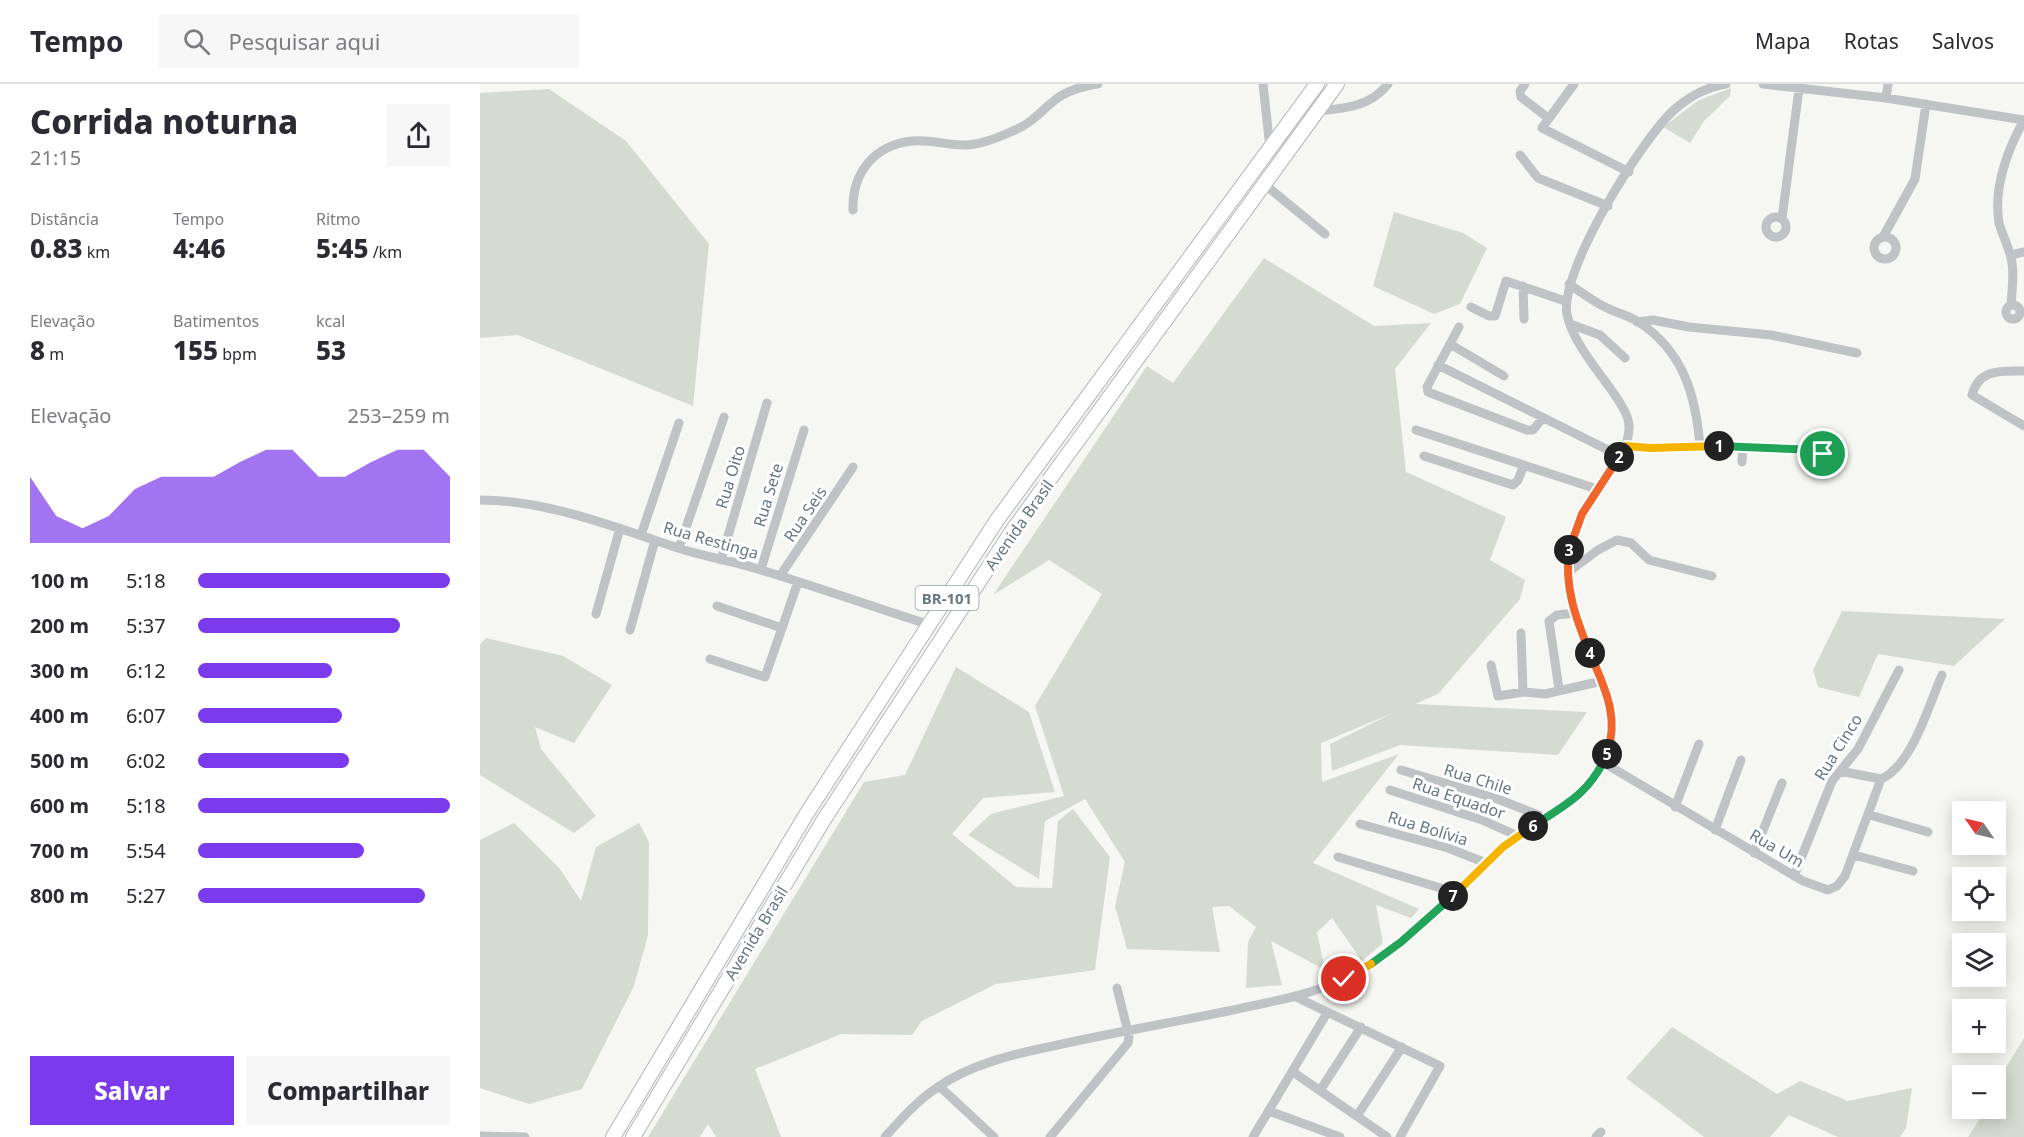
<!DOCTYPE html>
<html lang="pt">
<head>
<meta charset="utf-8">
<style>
	:root { --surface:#fff; --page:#f7f7f7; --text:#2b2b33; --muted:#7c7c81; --line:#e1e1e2; --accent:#7c3aed }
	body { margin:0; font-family:"Noto Sans",sans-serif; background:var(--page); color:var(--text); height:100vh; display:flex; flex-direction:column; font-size:22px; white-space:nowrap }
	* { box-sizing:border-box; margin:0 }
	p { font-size:20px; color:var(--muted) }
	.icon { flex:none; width:33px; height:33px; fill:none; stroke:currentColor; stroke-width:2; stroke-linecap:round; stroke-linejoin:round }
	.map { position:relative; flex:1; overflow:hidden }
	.details { display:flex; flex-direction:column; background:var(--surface); width:480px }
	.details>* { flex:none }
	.needle { width:39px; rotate:304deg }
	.tools { position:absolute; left:1472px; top:717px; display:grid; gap:12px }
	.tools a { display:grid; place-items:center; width:54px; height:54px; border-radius:0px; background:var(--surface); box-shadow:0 3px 15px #0003; font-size:30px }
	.pin { position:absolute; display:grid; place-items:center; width:51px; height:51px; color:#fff; margin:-26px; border:3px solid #fff; border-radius:50%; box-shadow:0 2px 6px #0007 }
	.km { position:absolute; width:30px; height:30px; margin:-15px; border-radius:50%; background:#222; color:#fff; font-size:16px; line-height:30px; text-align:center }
	.round { display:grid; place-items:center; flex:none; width:63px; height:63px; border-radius:0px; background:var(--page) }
	.head { display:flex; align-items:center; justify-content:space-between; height:102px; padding:0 30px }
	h1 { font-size:33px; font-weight:800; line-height:45px }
	.stats { display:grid; grid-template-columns:repeat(3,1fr); gap:9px; height:102px; padding:6px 30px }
	.stats div { display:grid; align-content:center }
	.stats b { font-size:26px; font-weight:800 }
	.stats small { font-size:16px; font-weight:400 }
	.stats p { font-size:16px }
	.chart { height:168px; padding:12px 30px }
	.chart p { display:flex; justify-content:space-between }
	.chart svg { width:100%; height:108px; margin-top:6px; fill:var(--accent); opacity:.7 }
	.cta { display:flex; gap:12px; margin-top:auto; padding:12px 30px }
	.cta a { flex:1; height:69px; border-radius:0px; background:var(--accent); color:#fff; font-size:24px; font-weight:800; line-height:69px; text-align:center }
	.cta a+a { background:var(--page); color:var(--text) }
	ul { padding:0 30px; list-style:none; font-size:20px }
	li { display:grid; grid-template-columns:96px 72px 1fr; align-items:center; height:45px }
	li i { height:15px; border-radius:8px; background:var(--accent) }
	header { display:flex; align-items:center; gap:36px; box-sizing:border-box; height:84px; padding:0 30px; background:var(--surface); border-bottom:2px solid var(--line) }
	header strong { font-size:28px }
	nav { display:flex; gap:33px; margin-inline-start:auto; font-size:21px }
	.search { width:420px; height:54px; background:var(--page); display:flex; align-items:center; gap:15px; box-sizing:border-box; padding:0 21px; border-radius:0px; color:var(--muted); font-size:22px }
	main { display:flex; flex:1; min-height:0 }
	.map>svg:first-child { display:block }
	.green { fill:#d6dbd1 }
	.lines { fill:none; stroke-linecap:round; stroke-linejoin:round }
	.highway-casing { stroke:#b2b6b9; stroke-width:16 }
	.minor { stroke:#bfc3c6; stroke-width:9 }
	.highway { stroke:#fff; stroke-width:14 }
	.split-1-casing { stroke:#fff; stroke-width:12 }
	.split-2-casing { stroke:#fff; stroke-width:12 }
	.split-3-casing { stroke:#fff; stroke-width:12 }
	.split-4-casing { stroke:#fff; stroke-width:12 }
	.split-5-casing { stroke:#fff; stroke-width:12 }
	.split-6-casing { stroke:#fff; stroke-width:12 }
	.split-7-casing { stroke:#fff; stroke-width:12 }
	.split-8-casing { stroke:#fff; stroke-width:12 }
	.split-9-casing { stroke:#fff; stroke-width:12 }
	.split-1 { stroke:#22a559; stroke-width:8 }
	.split-2 { stroke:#f5b400; stroke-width:8 }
	.split-3 { stroke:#f0652b; stroke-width:8 }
	.split-4 { stroke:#f0652b; stroke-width:8 }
	.split-5 { stroke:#f0652b; stroke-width:8 }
	.split-6 { stroke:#22a559; stroke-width:8 }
	.split-7 { stroke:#f5b400; stroke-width:8 }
	.split-8 { stroke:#22a559; stroke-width:8 }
	.split-9 { stroke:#f5b400; stroke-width:8 }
	.labels { text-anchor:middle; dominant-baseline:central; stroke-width:6; stroke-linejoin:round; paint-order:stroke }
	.shield { fill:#fff; stroke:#93a0a8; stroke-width:1.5 }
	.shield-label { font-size:15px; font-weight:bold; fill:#657883 }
	.street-label { font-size:16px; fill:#657883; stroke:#fff }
</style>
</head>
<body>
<header>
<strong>Tempo</strong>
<div class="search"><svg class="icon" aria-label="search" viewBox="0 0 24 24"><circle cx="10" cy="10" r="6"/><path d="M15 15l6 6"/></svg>Pesquisar aqui</div>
<nav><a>Mapa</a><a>Rotas</a><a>Salvos</a></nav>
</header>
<main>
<section class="details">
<div class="head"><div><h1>Corrida noturna</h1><p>21:15</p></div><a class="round"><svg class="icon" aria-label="share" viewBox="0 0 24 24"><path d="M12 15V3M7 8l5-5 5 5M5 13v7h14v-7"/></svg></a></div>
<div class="stats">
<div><p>Distância</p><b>0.83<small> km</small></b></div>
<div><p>Tempo</p><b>4:46</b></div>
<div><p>Ritmo</p><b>5:45<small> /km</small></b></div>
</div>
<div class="stats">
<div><p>Elevação</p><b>8<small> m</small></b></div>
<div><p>Batimentos</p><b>155<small> bpm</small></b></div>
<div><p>kcal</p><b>53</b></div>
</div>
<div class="chart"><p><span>Elevação</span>253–259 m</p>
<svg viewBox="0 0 160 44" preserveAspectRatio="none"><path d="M0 44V17L10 33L20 38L30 33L40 22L50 17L60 17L70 17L80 11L90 6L100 6L110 17L120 17L130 11L140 6L150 6L160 17V44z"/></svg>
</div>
<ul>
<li><b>100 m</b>5:18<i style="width:100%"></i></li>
<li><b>200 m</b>5:37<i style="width:80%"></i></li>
<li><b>300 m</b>6:12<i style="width:53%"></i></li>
<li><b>400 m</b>6:07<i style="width:57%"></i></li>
<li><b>500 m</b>6:02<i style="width:60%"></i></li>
<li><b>600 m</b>5:18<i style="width:100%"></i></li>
<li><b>700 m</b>5:54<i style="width:66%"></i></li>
<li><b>800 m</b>5:27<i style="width:90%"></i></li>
</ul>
<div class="cta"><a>Salvar</a><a>Compartilhar</a></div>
</section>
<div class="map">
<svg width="1544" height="1053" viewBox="0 0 1544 1053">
	<rect width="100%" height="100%" fill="#f6f6f2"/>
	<path class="green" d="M1251 4 1250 12 1224 37 1210 59 1183 43 1219 16Z
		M69 5 146 57 229 160 213 322 38 251 0 254V9Z
		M914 128 983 149 1007 164 980 220 954 230 893 202Z
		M784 174 894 242 951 239 915 285 926 388 1026 433 1010 476 1045 496 1040 515 958 610 935 620 1107 628 1078 671 920 661 852 687 850 660 913 629 841 659 842 698 919 670 833 779 939 825 931 834 896 821 903 859 882 877 852 834 837 848 845 886 791 857 802 901 766 904 768 858 776 843 749 822 732 823 740 868 647 865 635 822 645 778 605 715 565 737 559 795 488 751 511 730 584 712 555 622 622 510 569 476 513 511 667 282 693 299Z
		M1362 527 1525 535 1474 582 1398 570 1379 613 1338 603 1333 586Z
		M6 554 83 572 132 601 94 659 55 643 61 665 116 732 94 749 0 691V560Z
		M476 583 549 628 575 708 503 714 472 750 536 803 572 804 578 737 593 725 630 773 615 886 516 900 442 937 432 951 361 950 275 985 301 1053H236L228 1040 220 1053H168L384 698 425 691Z
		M34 739 80 785 101 817 116 763 159 739 169 758 168 851 154 902 102 1005 49 1020 0 1004V756Z
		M1192 943 1297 1010 1320 997 1368 1017 1432 1004 1426 1044 1420 1053H1358L1309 1031 1290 1053H1224L1146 994Z
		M1544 954V1053H1488L1506 1025 1515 1024V1001Z"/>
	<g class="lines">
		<g class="highway-casing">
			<path id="highway" d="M133 1053 327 729 517 436 837 0
				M153 1053 343 737 532 447 857 0"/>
		</g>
		<path class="minor" d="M783 0 790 64
			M1045 0 1040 7 1041 13 1068 34
			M1094 0 1062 44 1149 88
			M1283 0 1406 14 1544 36
			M1406 14 1408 0
			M838 27C866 24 890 23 908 0
			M1040 71 1058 94 1128 122
			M784 100 845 150
			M373 126C372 89 394 61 432 57 451 55 469 62 487 61 503 60 520 53 535 46 552 39 561 27 575 16 586 7 604 2 618 0
			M1286 143a10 10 0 1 1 20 0a10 10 0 1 1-20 0Z
			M1302 134 1319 5
			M1403 153 1435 95 1446 20
			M1394 164a11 11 0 1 1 22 0a11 11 0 1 1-22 0Z
			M1531 171 1544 168
			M1089 200C1101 208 1114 218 1127 224 1137 229 1147 231 1157 237 1203 266 1216 311 1220 363
			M1043 202 1044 235
			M1526 228a7 7 0 1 1 14 0a7 7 0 1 1-14 0Z
			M1531 221C1532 205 1535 186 1530 170 1527 159 1522 150 1519 139 1513 103 1527 67 1544 36
			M991 223 1009 232H1015L1026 197 1085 217
			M1157 238 1173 236 1209 243 1291 251 1377 269
			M1090 240 1120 251 1145 274
			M979 243 947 303 948 308 1047 346H1053L1062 335
			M970 260 1024 292
			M958 281 1140 372
			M1544 287C1522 287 1499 284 1492 311L1544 342
			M936 346 1117 405
			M1146 362 1183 364 1263 362 1338 366 1343 370 1342 383
			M944 372 1033 401 1038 396 1044 381
			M1262 378 1263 362
			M0 416C68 416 134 443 198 464 225 473 254 477 281 486 338 503 393 523 450 541
			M161 451 199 339
			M199 464 244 333
			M241 476 287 319
			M281 485 324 346
			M1087 489 1118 466 1137 456 1151 459 1169 476 1232 492
			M300 492 373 383
			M237 522 302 544
			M116 530 140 444
			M150 546 175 456
			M1041 549 1043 608
			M230 575 285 593 318 498
			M1011 581 1018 612 1043 608 1065 610 1122 597
			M1079 605 1069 537 1077 531 1094 529
			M1124 679 1323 797 1348 806 1357 802 1365 792 1401 695
			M921 686 1015 714 1066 734
			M1360 687 1401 695C1432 682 1449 620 1462 591
			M910 706 1002 736 1038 752
			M1195 723 1219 660
			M1390 731 1448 748
			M880 740 968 764 1006 779
			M1235 746 1261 676
			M1274 769 1302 699
			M1374 771 1433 787
			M858 773 977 809
			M1314 792 1352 697 1378 665 1419 586
			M816 913 960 982 920 1053
			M813 988 907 1053
			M459 1002 514 1053
			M841 1005 881 943
			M789 1027 860 1053
			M877 1032 922 963
			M0 1052 45 1053
			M405 1053C421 1035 438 1016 458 1003 491 980 534 970 573 962 631 949 690 939 748 927 788 918 829 912 866 894 929 865 971 808 1022 764 1057 733 1104 721 1125 676 1154 611 1088 554 1087 489 1086 458 1100 432 1116 406 1129 387 1150 366 1149 342 1149 316 1094 270 1087 230 1079 187 1163 53 1195 25 1210 12 1227 3 1246 0
			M570 1053 648 959 649 952 637 904
			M773 1053 847 929
			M1116 1053 1121 1048"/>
		<use href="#highway" class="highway"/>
	</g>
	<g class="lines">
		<g class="split-1-casing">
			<path id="split-1" d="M1239 362 1338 366 1343 370"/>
		</g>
		<g class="split-2-casing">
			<path id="split-2" d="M1139 373 1146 362 1170 364 1239 362"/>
		</g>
		<g class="split-3-casing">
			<path id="split-3" d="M1089 466 1102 430 1139 373"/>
		</g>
		<g class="split-4-casing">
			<path id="split-4" d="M1089 466C1084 503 1096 535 1110 569"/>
		</g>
		<g class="split-5-casing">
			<path id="split-5" d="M1110 569C1124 603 1140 632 1127 670"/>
		</g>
		<g class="split-6-casing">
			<path id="split-6" d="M1053 742C1087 720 1110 709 1127 670"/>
		</g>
		<g class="split-7-casing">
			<path id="split-7" d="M973 812 1023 763 1053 742"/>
		</g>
		<g class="split-8-casing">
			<path id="split-8" d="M891 880 921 858 973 812"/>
		</g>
		<g class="split-9-casing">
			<path id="split-9" d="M864 895 891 880"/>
		</g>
		<use href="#split-1" class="split-1"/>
		<use href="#split-2" class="split-2"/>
		<use href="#split-3" class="split-3"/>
		<use href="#split-4" class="split-4"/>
		<use href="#split-5" class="split-5"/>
		<use href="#split-6" class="split-6"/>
		<use href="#split-7" class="split-7"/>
		<use href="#split-8" class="split-8"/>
		<use href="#split-9" class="split-9"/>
	</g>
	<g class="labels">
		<rect class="shield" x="435.5" y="502" width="63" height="24" rx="4.5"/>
		<g class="shield-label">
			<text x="467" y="514">BR-101</text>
		</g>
		<g class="street-label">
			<text transform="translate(250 393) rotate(-73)">Rua Oito</text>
			<text transform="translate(288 411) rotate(-73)">Rua Sete</text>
			<text transform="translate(325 430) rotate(-56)">Rua Seis</text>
			<text transform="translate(539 441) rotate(-55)">Avenida Brasil</text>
			<text transform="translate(231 456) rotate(16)">Rua Restinga</text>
			<text transform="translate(1358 663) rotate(-58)">Rua Cinco</text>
			<text transform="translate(998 695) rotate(17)">Rua Chile</text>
			<text transform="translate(979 714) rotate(19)">Rua Equador</text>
			<text transform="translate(948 744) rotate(17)">Rua Bolívia</text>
			<text transform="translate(1297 764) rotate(30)">Rua Um</text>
			<text transform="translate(276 849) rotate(-59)">Avenida Brasil</text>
		</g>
	</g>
</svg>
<div class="tools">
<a><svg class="needle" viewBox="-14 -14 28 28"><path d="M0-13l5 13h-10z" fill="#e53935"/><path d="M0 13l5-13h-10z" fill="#7c7c81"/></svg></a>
<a><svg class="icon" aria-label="locate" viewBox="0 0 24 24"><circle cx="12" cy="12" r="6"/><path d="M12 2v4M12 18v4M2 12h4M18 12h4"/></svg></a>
<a><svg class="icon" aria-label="layers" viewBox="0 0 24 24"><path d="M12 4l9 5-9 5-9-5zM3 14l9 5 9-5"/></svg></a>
<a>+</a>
<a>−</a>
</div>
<div class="pin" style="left:1343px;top:370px;background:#1e9e55"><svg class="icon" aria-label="arrive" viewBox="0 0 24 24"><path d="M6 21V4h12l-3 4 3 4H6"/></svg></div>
<div class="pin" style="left:864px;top:895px;background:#d93025"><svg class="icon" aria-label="check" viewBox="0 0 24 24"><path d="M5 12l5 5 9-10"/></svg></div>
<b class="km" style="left:1239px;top:362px">1</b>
<b class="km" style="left:1139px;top:373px">2</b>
<b class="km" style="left:1089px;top:466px">3</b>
<b class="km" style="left:1110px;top:569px">4</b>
<b class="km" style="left:1127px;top:670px">5</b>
<b class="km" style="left:1053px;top:742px">6</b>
<b class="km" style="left:973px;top:812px">7</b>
</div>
</main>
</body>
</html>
